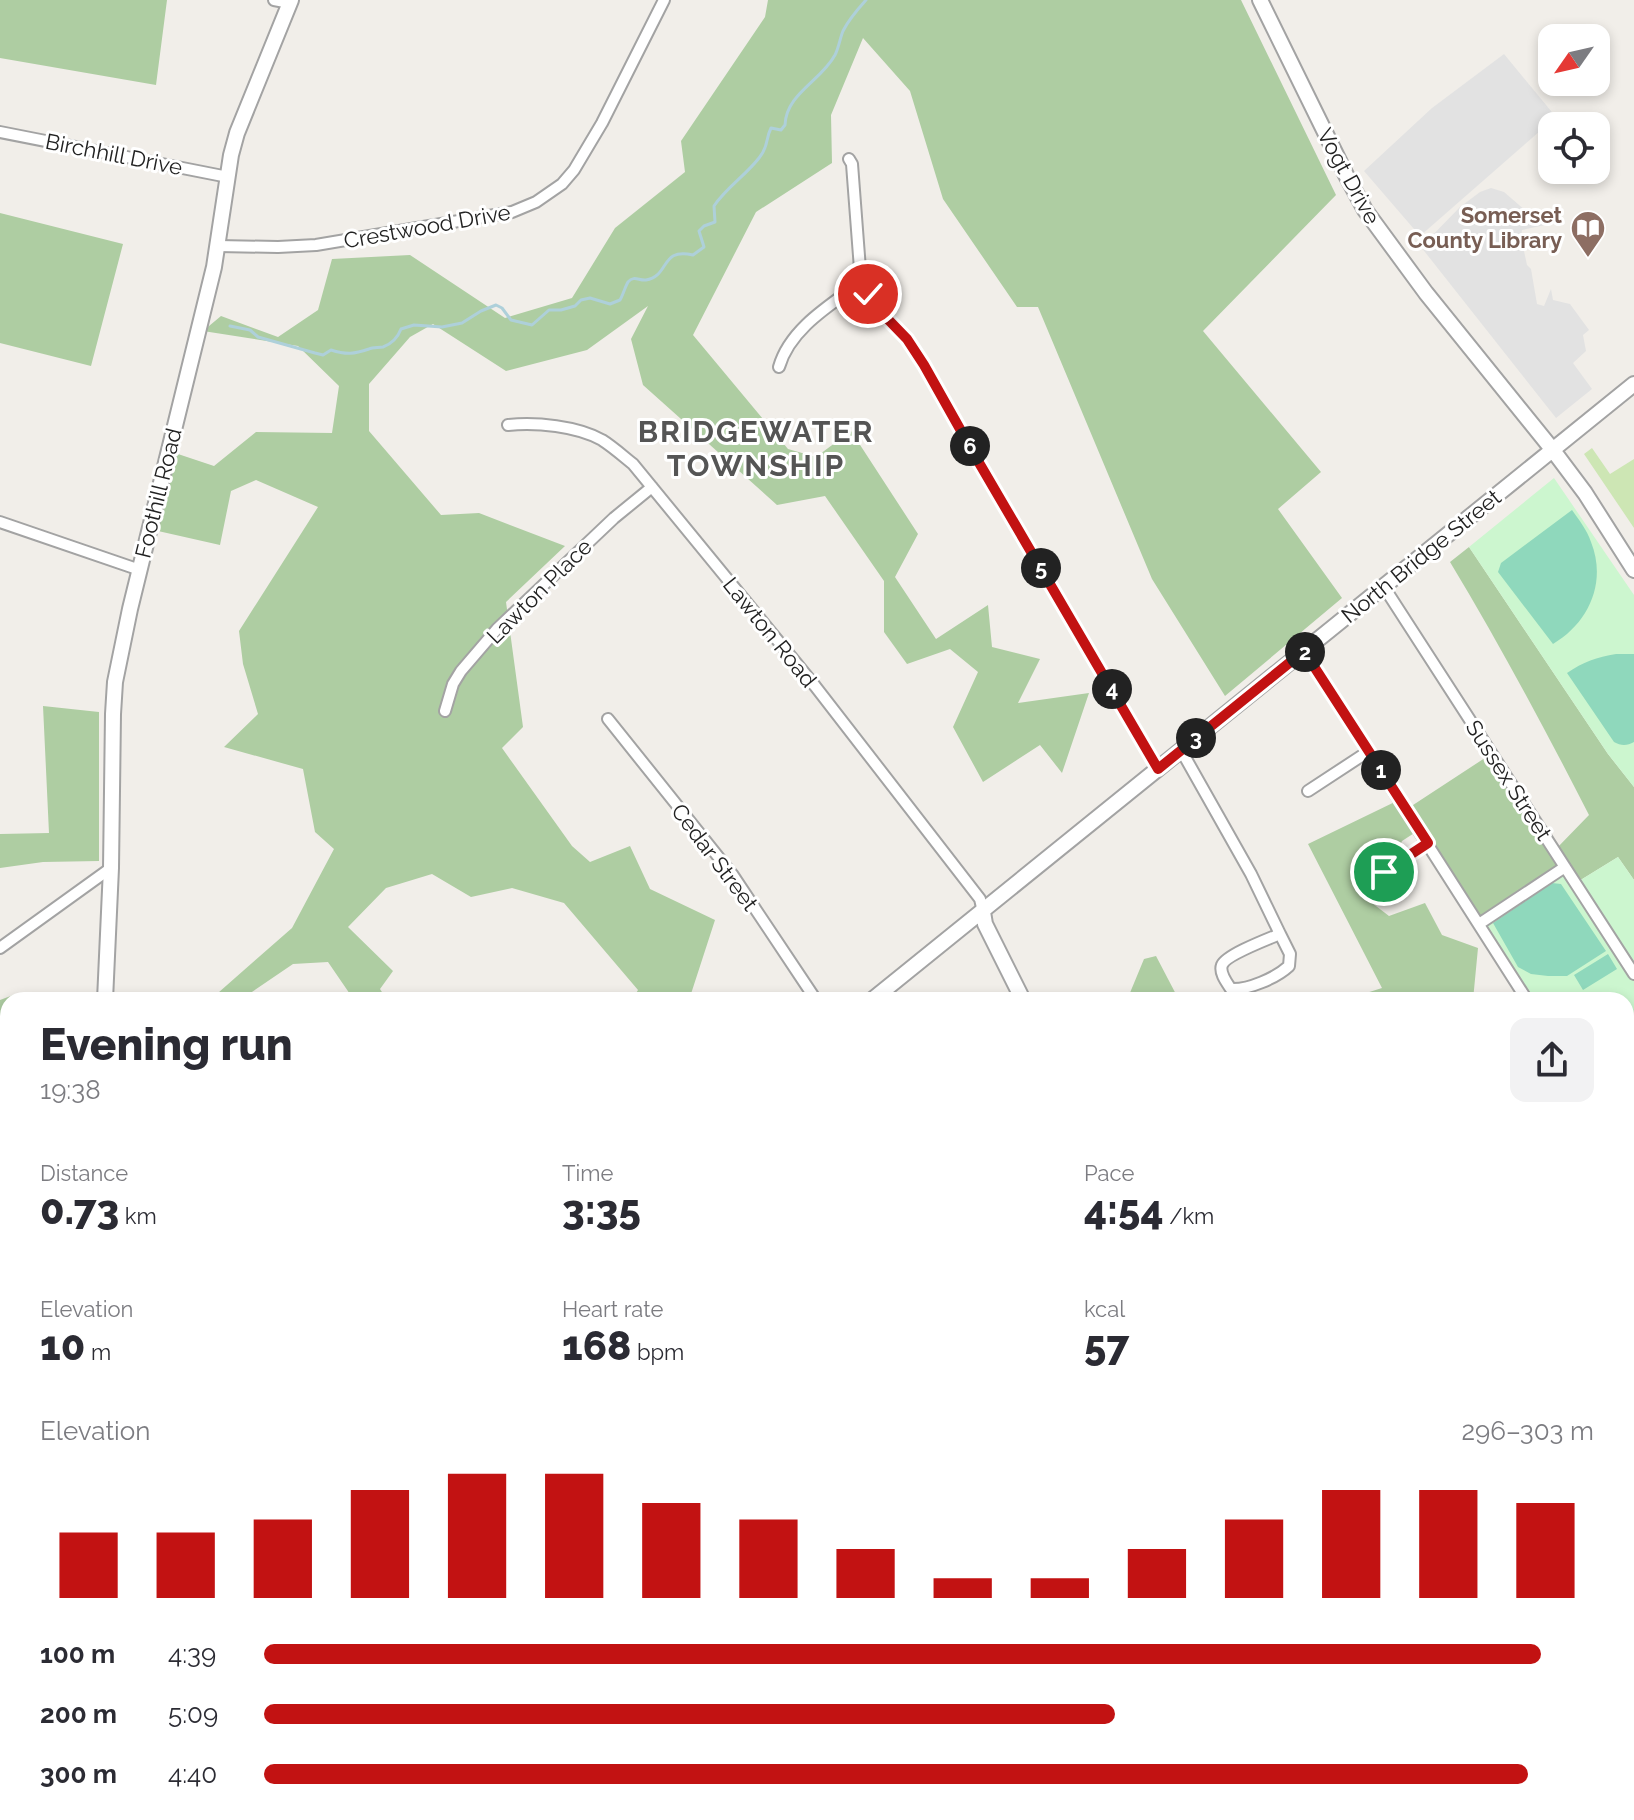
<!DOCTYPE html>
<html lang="en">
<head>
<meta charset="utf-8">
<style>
	:root { --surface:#fff; --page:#f2f2f3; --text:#2b2b33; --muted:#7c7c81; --accent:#c21212 }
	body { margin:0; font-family:Raleway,sans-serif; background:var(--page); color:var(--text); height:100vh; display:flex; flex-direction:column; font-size:30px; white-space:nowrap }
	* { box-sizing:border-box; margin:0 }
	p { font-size:26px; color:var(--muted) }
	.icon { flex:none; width:44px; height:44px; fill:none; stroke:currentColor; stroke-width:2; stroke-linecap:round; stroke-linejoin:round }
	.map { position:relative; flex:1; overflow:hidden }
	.panel { position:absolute; left:0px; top:992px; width:1634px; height:828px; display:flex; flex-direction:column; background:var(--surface); border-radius:24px 24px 0 0; box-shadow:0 4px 12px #0003 }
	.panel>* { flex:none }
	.needle { width:52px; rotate:236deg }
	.fabs { position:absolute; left:1538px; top:24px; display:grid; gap:16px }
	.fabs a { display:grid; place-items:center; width:72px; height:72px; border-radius:16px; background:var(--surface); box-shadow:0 4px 12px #0003; font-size:40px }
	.pin { position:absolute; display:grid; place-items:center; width:68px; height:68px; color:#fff; margin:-34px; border:4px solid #fff; border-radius:50%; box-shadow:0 2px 8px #0007 }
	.km { position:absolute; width:40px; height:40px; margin:-20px; border-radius:50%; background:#222; color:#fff; font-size:22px; line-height:40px; text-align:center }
	.round { display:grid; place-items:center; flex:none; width:84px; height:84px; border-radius:16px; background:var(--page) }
	.overview { display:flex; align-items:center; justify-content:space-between; height:136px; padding:0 40px }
	h1 { font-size:44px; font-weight:800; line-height:60px }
	.stats { display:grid; grid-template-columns:repeat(3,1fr); gap:12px; height:136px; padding:8px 40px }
	.stats div { display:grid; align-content:center }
	.stats b { font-size:40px; font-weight:800 }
	.stats small { font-size:22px; font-weight:400 }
	.stats p { font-size:22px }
	.chart { height:224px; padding:16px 40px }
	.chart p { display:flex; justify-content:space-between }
	.chart svg { width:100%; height:144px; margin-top:8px; stroke:var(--accent); stroke-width:6 }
	ul { padding:0 40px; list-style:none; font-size:26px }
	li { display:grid; grid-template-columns:128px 96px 1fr; align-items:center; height:60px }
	li i { height:20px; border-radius:10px; background:var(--accent) }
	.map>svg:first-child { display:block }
	.grass { fill:#cde6b4 }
	.forest { fill:#aecda2 }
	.park { fill:#ccf6cf }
	.pitch { fill:#8fd8bc }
	.parking { fill:#e2e2e2 }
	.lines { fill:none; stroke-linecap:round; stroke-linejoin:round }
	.stream { stroke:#aed0da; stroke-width:3 }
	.minor-casing { stroke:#a3a3a3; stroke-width:14 }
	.tertiary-casing { stroke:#a3a3a3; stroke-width:18 }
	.minor { stroke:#fff; stroke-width:10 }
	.tertiary { stroke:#fff; stroke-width:14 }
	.route-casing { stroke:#fff; stroke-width:16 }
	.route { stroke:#c21212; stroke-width:10 }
	.labels { text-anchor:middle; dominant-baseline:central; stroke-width:6; stroke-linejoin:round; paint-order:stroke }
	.street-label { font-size:22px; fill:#222; stroke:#fff }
	.education-label { font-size:22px; font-weight:bold; fill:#785e54; stroke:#fff; text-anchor:end }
	.district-label { font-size:30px; font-weight:bold; letter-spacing:2px; fill:#555; stroke:#fff }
</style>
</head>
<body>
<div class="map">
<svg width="1634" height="1820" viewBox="0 0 1634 1820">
	<rect width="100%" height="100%" fill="#f1eee9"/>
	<path class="grass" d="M1592 448 1610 474 1634 459V528L1584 454Z"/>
	<path class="forest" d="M0 0H167L156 85 0 58Z
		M768 0H1241L1336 195 1203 331 1321 472 1278 509 1342 598 1225 696 1152 579 1038 307H1017L943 199 910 91 863 38 831 115 832 163 756 212 693 335 788 449 816 457 851 431 918 534 895 577 936 639 988 605 992 647 1040 659 1018 703 1089 693 1062 773 1040 745 983 782 953 727 978 672 950 649 907 664 884 632V581L825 496 777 505 643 385 631 339 648 306 587 350 506 371 433 324 410 337 369 384V431L441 515 479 513 565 546 506 602 523 727 502 748 572 846 590 862 630 846 650 889 715 920 689 1000H632L638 990 564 903 512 888 471 897 432 874 386 888 348 927 393 971 380 989 387 1000H354L328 962 293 964 240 1000H210L292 928 334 849 315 832 303 769 224 747 258 714 243 664 239 631 318 507 256 480 231 491 220 545 158 531 175 453 214 466 256 432 332 433 339 386 298 346 203 331 221 316 278 337 318 310 332 259 410 255 505 318 572 298 615 228 685 172 681 141 765 17Z
		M0 213 123 244 91 366 0 343Z
		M1469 547 1608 754 1634 787V880L1618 857 1579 881 1480 919 1422 828 1402 841 1372 903 1389 916 1425 903 1442 935 1478 948 1473 1000H1344L1382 988 1308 844 1403 798 1410 807 1494 752 1556 849 1589 815C1545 729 1500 645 1450 562Z
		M43 706 99 712V861L43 862 0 868V834L49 833Z
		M1156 956 1179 1000H1127L1144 959Z
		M16 994 17 1000H8V1124L0 1125V1000Z
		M1634 1232V1432L1626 1422V1234Z
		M8 1666V1812H77L70 1820H0V1668Z"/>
	<path class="park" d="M1554 478 1634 595V787L1608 754 1469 547Z
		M1618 857 1634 880V1012L1626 1017V1000H1531L1480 919 1567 863 1579 881Z"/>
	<path class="pitch" d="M1572 510C1579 520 1587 530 1591 542 1607 582 1589 623 1553 644L1498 572 1501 563Z
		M1616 654H1634V742C1627 746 1621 746 1614 742L1567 673C1583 662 1597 657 1616 654Z
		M1552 883 1561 884 1606 951 1567 976H1548L1531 974 1518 967 1493 923Z
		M1608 954 1617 969 1583 990 1574 975Z"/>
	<path class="parking" d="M1504 54 1556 117 1420 236 1364 171 1432 108Z
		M1491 188 1504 192 1526 211 1534 213 1543 211 1545 225 1522 230 1521 237 1527 265 1531 269 1537 304 1544 306 1551 289 1553 300 1570 304 1589 330 1583 335 1586 351 1573 363 1592 389 1556 418 1421 247 1460 207 1480 192Z"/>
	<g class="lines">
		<path class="stream" d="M230 326 250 330 258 337 315 353 323 355 331 350C347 355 354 354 369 349 373 347 378 348 383 347 391 344 398 337 401 329L414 325 442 327 462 323 481 311 496 305 502 308 511 320 532 325 549 310H561L575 306 581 300 590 298 610 304 620 300C623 295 625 287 628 282 634 275 639 281 646 280 670 276 660 247 693 255L704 247 699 231 704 226 715 222 714 206C726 188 746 175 759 158 769 146 765 140 771 128L781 130 785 125C786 94 821 81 835 55 839 47 840 38 843 31 849 19 857 10 866 0
			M1626 1255 1634 1262
			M1626 1330 1632 1312"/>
		<g class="minor-casing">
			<path id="minor" d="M274 0 290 3
				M0 132 228 177
				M849 159 852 164 860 269 868 294 877 308 907 339 924 365 978 461 1158 769
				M218 246 278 247 316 245 512 212 536 202 562 184 574 170 602 123 664 0
				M779 367C790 328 832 304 863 281
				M508 425C536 422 577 426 602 440 613 447 623 456 633 464L815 686 980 899 983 912
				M0 522 140 570
				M1384 587 1634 974
				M1304 651 1527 1000
				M445 711 453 684 461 671 497 629 614 518 652 487
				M608 719 732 874 816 1000
				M1181 750 1251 874 1280 934
				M1308 791 1369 751
				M1384 872 1428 843
				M1479 924 1565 867
				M1280 934 1290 954 1289 966C1276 978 1248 990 1231 989 1227 983 1219 973 1222 965 1226 955 1268 939 1280 934Z
				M0 948 111 868
				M1626 1153 1634 1166
				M0 1321H8
				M1626 1528 1634 1537
				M887 1812 894 1820
				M730 1820 739 1812
				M1013 1820 1022 1812
				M1295 1820 1305 1812"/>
		</g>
		<g class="tertiary-casing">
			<path id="tertiary" d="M1260 0 1346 175 1365 210 1426 293 1552 449 1585 493 1634 570
				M983 912 985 924 1023 1000
				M105 1000 111 868 113 714 115 682 130 609 214 267 231 155 237 133 291 0
				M872 1000 1634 384
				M0 1493 8 1486
				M1620 1812 1627 1820"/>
		</g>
		<use href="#minor" class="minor"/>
		<use href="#tertiary" class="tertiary"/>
	</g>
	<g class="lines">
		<g class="route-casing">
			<path id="route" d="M868 294 877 308 907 339 924 365 978 461 1158 769 1304 651 1428 843 1384 872"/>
		</g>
		<use href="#route" class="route"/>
	</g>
	<defs>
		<g id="library-pin" transform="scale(1.8)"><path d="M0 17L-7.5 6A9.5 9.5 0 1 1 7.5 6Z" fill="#8d6e63" stroke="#fff"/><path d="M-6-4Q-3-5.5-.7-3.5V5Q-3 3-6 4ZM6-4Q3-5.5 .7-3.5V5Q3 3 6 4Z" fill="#fff"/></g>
	</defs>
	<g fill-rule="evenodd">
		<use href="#library-pin" x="1588" y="228"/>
	</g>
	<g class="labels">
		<g class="street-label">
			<text transform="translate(114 154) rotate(11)">Birchhill Drive</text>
			<text transform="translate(1349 176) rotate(61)">Vogt Drive</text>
			<text transform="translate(427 226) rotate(-10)">Crestwood Drive</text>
			<text transform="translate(158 493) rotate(-76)">Foothill Road</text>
			<text transform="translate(1421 556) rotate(-39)">North Bridge Street</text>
			<text transform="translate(539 591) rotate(-45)">Lawton Place</text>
			<text transform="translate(770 632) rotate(51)">Lawton Road</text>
			<text transform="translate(1509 780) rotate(57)">Sussex Street</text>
			<text transform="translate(715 857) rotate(53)">Cedar Street</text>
		</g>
		<g class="education-label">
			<text x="1562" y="215">Somerset<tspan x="1562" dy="25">County Library</tspan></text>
		</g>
		<g class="district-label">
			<text x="756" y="431">BRIDGEWATER<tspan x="756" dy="34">TOWNSHIP</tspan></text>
		</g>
	</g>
</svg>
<div class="fabs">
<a><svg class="needle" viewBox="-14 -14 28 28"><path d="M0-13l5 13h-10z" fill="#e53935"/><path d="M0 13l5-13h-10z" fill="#7c7c81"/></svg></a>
<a><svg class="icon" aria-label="locate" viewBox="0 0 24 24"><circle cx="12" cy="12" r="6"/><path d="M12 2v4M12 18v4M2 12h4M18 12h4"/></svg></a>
</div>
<div class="pin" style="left:1384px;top:872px;background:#1e9e55"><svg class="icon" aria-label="arrive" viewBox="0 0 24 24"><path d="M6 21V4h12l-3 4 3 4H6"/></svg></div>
<div class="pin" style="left:868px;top:294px;background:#d93025"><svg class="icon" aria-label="check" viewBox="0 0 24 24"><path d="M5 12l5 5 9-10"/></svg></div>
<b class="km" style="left:1381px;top:770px">1</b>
<b class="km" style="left:1305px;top:652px">2</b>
<b class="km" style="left:1196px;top:738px">3</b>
<b class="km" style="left:1112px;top:689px">4</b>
<b class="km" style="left:1041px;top:568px">5</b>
<b class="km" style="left:970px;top:446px">6</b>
<section class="panel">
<div class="overview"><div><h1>Evening run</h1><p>19:38</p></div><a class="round"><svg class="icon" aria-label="share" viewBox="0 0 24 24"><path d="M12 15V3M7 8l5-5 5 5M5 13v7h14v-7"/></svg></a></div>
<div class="stats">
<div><p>Distance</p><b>0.73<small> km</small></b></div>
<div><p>Time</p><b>3:35</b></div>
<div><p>Pace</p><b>4:54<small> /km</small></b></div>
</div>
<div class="stats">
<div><p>Elevation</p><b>10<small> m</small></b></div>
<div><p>Heart rate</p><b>168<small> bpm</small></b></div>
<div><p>kcal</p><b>57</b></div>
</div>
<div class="chart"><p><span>Elevation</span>296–303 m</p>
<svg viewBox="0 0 160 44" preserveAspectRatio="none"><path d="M5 44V24M15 44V24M25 44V20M35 44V11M45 44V6M55 44V6M65 44V15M75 44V20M85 44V29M95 44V38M105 44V38M115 44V29M125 44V20M135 44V11M145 44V11M155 44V15"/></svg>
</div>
<ul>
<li><b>100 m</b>4:39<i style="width:96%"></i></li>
<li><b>200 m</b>5:09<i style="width:64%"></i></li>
<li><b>300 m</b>4:40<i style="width:95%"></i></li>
</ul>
</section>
</div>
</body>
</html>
